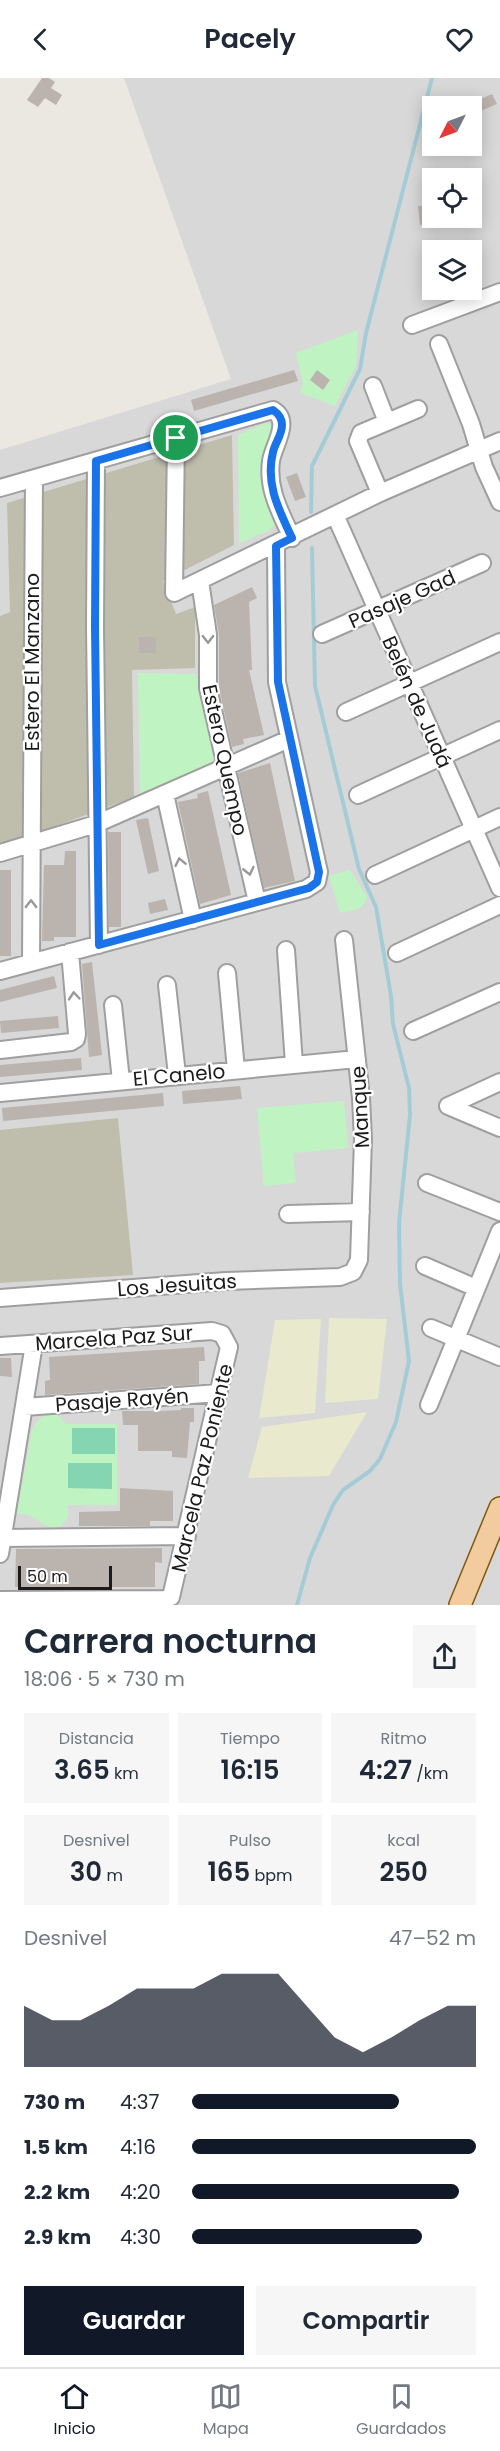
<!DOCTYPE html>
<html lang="es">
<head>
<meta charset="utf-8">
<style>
	:root { --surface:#fff; --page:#f6f6f7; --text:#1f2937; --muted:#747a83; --line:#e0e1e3; --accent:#111827 }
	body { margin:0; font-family:Poppins,sans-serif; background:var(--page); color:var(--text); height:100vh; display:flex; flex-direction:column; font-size:22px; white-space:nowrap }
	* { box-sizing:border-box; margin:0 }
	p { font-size:20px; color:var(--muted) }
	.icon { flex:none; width:33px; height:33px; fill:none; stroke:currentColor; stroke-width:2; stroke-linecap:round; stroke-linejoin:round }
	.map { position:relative; height:1527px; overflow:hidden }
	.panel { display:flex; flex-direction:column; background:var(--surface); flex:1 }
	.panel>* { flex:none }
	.needle { width:39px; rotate:228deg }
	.tools { position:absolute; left:422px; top:18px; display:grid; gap:12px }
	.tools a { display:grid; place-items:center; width:60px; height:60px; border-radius:0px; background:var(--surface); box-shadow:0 3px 15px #0003; font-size:30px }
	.scale { position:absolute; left:18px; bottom:15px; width:94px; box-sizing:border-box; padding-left:6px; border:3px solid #1b1b1b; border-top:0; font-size:16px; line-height:21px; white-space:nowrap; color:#1b1b1b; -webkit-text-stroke:4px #fff; paint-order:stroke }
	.pin { position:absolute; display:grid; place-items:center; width:51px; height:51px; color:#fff; margin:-26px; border:3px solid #fff; border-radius:50%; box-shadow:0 2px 6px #0007 }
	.round { display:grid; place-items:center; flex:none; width:63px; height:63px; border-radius:0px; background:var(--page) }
	.overview { display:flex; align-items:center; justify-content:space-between; height:102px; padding:0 24px }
	h1 { font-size:33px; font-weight:600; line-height:45px }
	.stats { display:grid; grid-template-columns:repeat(3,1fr); gap:9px; height:102px; padding:6px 24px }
	.stats div { display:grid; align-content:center; border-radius:0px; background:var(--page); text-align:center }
	.stats b { font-size:26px; font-weight:600 }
	.stats small { font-size:16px; font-weight:400 }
	.stats p { font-size:16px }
	.chart { height:168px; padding:12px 24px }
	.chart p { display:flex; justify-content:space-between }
	.chart svg { width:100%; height:108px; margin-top:6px; fill:var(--accent); opacity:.7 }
	.button { display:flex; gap:12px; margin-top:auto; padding:12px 24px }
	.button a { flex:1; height:69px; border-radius:0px; background:var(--accent); color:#fff; font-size:24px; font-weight:600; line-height:69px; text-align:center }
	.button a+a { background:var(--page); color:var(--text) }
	ul { padding:0 24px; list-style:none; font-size:20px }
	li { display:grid; grid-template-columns:96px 72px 1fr; align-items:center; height:45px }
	li i { height:15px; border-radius:8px; background:var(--accent) }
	header { display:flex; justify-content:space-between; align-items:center; height:78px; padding:0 24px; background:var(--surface); font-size:27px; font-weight:600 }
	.tabs { display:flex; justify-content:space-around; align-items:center; height:84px; border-top:2px solid var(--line); background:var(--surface); font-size:16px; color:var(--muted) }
	.tabs a { display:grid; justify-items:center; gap:3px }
	.tabs .selected { color:var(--accent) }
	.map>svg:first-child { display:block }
	.residential { fill:#d9d8d8; fill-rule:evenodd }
	.construction { fill:#bfbead }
	.farmland { fill:#e8e9cd }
	.park { fill:#c0f3c2 }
	.pitch { fill:#85d4b2 }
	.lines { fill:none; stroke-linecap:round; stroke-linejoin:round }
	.stream { stroke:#a4ccd6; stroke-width:4 }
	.building { fill:#bbb3ae }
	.minor-casing { stroke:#9f9f9f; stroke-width:20 }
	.major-casing { stroke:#84580d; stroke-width:24 }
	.minor { stroke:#fff; stroke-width:16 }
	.major { stroke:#f2cb9f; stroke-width:21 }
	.oneway { stroke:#989898 }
	.route-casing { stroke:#fff; stroke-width:12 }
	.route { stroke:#1a73e8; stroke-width:8 }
	.labels { text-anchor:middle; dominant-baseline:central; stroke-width:4.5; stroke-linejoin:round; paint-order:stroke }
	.street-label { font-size:20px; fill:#1b1b1b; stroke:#fff }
</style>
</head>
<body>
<header><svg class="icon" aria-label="back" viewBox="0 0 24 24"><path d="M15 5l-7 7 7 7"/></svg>Pacely<svg class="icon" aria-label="heart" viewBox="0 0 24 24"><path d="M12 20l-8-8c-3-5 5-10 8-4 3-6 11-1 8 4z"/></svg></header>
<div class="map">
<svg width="500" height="1527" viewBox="0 0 500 1527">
	<rect width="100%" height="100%" fill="#ebe7e1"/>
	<path class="residential" d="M124 0H500V1527H0V372L231 301ZM432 28H471V68H432ZM432 100H471V140H432ZM432 172H471V212H432Z"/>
	<path class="construction" d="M232 357 234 467 163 503 176 536 195 529V590L132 592 134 719 0 769V538L10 534 7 425Z
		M118 1040 133 1197 0 1205V1052Z"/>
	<path class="farmland" d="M329 1240 387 1241 378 1321 325 1325Z
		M321 1241 315 1335 259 1340 275 1242Z
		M367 1334 329 1398 248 1400 262 1349Z"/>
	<path class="park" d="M358 252 356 288 335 328 300 315 303 305 296 275Z
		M266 345 272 347 274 353C262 377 255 393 265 420 268 430 274 436 275 447L268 453 239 465 238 357Z
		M138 595 196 596 213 679 208 689 140 719Z
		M350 792 367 819C364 833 352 832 340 835L329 798Z
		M344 1023 348 1070 293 1075 296 1105 264 1108 257 1030Z
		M52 1336 59 1338 66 1346H117V1427H68V1439L61 1448 50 1450 31 1438 17 1435 32 1352C37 1343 41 1338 52 1336Z"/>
	<path class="pitch" d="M72 1350H115V1376H72Z
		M68 1385H112V1411L68 1410Z"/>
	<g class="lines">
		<path class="stream" d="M311 434 312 388 360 291 366 255 432 0
			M297 1527 310 1480 333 1427 343 1412 370 1393 380 1381 396 1344 409 1283 400 1206 399 1145 410 1037 409 1010 393 946 391 918 376 829 359 791 315 608 312 470"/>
	</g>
	<path class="building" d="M42 0H49L55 4 51 10 62 17 56 27 45 20 38 29 27 22Z
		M492 16 497 26 471 37V25Z
		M432 127V146L420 147 418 128Z
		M294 292 298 303 194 333 191 322Z
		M317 292 330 302 323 312 310 302Z
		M297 395 306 419 295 423 286 399Z
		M252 509 257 520 249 524 252 592H249L264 657 243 661 244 666 232 669 219 610V557L214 527Z
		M139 559H156V575H139Z
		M270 685 295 803 264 810 238 695Z
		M208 713 231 817 200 826 178 724 198 720 197 716Z
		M148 740 159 793 148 796 136 742Z
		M108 754H121V849H109Z
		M65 773H76V859H54V863H42L44 787H64Z
		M0 792H11V878H0Z
		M165 821 168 832 150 836 148 825Z
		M92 884 102 977 89 979 82 886Z
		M54 898 57 910 0 924V912Z
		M58 938 59 950 1 955 0 943Z
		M81 980 82 992 0 999V987Z
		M240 1008 242 1021 183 1026 182 1013Z
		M163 1015 164 1028 3 1043 2 1030Z
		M204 1269 205 1283H199V1306L45 1317V1303L50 1302 49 1279Z
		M0 1280H11L12 1299 0 1298Z
		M181 1330H194V1344H190L187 1380 172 1379V1373H138V1347H123L122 1333H158L181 1332Z
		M120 1410 173 1413V1443H150V1448H79V1434L120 1433Z
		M162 1470V1485L155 1484V1509H15L16 1471Z"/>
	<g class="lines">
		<g class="minor-casing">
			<path id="minor" d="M412 247 500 214
				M439 266 471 346 484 389 500 424
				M373 308 387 344
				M176 360 174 515 380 415 500 363
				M96 383 95 549 99 867
				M0 410 273 332C292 343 273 368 271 383 267 412 281 435 292 460
				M380 415 358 363 361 355 418 331
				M336 439 500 810
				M200 503 208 557V610L257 824
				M322 556 482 485
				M346 634 500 564
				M165 716 193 842
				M358 717 500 652
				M0 775 96 746 289 661
				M375 797 500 739
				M286 872 294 986
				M397 875 500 827
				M31 884 34 401
				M0 893 306 811 317 804 319 794 277 604 276 468
				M227 895 236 992
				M167 907 177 997
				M113 927 121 1003
				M413 953 500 914
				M0 972 71 964 76 961 77 956 70 874
				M0 1015 357 981
				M448 1028 500 1004
				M448 1028 500 1050
				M427 1105 500 1134
				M288 1136 361 1134
				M425 1188 476 1210
				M0 1220 226 1203 340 1199 353 1194 359 1182 363 1061 361 1020 344 862
				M431 1250 500 1279
				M0 1268 212 1253 222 1256 229 1269 171 1519 165 1521 0 1522
				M429 1327 500 1153
				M24 1329 219 1315
				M2 1460 187 1458
				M0 1476 34 1266"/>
		</g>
		<g class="major-casing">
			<path id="major" d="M460 1527 500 1430"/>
		</g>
		<use href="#minor" class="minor"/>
		<use href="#major" class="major"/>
	</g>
	<defs><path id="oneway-chevron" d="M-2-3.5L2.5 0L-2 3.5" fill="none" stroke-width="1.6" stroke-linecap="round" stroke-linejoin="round" transform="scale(1.5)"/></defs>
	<g class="oneway">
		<use href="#oneway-chevron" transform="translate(208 561) rotate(89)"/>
		<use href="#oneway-chevron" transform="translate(180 784) rotate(-102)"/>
		<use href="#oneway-chevron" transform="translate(249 793) rotate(77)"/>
		<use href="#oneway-chevron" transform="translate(31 826) rotate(-90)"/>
		<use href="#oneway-chevron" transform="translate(74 918) rotate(-95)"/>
	</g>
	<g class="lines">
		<g class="route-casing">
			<path id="route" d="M273 332C279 336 282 340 282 347 282 357 275 365 273 374 265 406 279 432 292 460L276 468 278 604 319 794 317 804 309 810 99 867 95 549 96 383Z"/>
		</g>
		<use href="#route" class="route"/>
	</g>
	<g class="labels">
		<g class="street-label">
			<text transform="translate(402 521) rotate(-24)">Pasaje Gad</text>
			<text transform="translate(32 584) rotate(-90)">Estero El Manzano</text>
			<text transform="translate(417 624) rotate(66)">Belén de Judá</text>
			<text transform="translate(225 682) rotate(78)">Estero Quempo</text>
			<text transform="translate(179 997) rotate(-5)">El Canelo</text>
			<text transform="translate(360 1029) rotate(-93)">Manque</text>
			<text transform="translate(177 1207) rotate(-4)">Los Jesuitas</text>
			<text transform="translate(114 1260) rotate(-4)">Marcela Paz Sur</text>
			<text transform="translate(122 1322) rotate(-4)">Pasaje Rayén</text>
			<text transform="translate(202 1390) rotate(-77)">Marcela Paz Poniente</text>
		</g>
	</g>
</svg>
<div class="tools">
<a><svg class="needle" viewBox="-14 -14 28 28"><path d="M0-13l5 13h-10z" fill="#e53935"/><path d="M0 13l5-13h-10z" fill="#747a83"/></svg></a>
<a><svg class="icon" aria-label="locate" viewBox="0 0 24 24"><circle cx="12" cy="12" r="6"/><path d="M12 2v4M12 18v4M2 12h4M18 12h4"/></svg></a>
<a><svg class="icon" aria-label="layers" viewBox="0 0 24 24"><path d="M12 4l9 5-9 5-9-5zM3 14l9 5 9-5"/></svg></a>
</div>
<div class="scale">50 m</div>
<div class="pin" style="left:176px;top:360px;background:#1e9e55"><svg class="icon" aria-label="arrive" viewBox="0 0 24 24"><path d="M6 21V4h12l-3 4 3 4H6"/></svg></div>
</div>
<section class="panel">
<div class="overview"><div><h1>Carrera nocturna</h1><p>18:06 · 5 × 730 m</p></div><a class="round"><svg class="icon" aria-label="share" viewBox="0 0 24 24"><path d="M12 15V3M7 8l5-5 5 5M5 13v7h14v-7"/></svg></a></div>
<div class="stats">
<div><p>Distancia</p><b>3.65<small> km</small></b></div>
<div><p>Tiempo</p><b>16:15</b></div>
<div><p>Ritmo</p><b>4:27<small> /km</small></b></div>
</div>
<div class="stats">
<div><p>Desnivel</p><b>30<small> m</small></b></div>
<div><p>Pulso</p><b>165<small> bpm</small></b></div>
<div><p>kcal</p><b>250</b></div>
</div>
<div class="chart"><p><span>Desnivel</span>47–52 m</p>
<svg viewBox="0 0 160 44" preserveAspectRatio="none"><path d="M0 44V19L10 25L20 25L30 19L40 12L50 12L60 12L70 6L80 6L90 6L100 19L110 32L120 38L130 32L140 25L150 19L160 19V44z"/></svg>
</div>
<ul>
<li><b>730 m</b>4:37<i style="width:73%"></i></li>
<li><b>1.5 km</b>4:16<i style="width:100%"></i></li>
<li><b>2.2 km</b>4:20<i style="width:94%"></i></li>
<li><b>2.9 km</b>4:30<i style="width:81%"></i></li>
</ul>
<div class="button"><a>Guardar</a><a>Compartir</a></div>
</section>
<nav class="tabs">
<a class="selected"><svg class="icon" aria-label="home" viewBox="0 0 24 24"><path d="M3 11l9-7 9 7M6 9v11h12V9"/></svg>Inicio</a>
<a><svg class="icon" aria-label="map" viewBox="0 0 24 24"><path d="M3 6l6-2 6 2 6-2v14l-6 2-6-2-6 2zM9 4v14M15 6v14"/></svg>Mapa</a>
<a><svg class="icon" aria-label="saved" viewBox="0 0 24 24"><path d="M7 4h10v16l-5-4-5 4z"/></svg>Guardados</a>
</nav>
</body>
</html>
